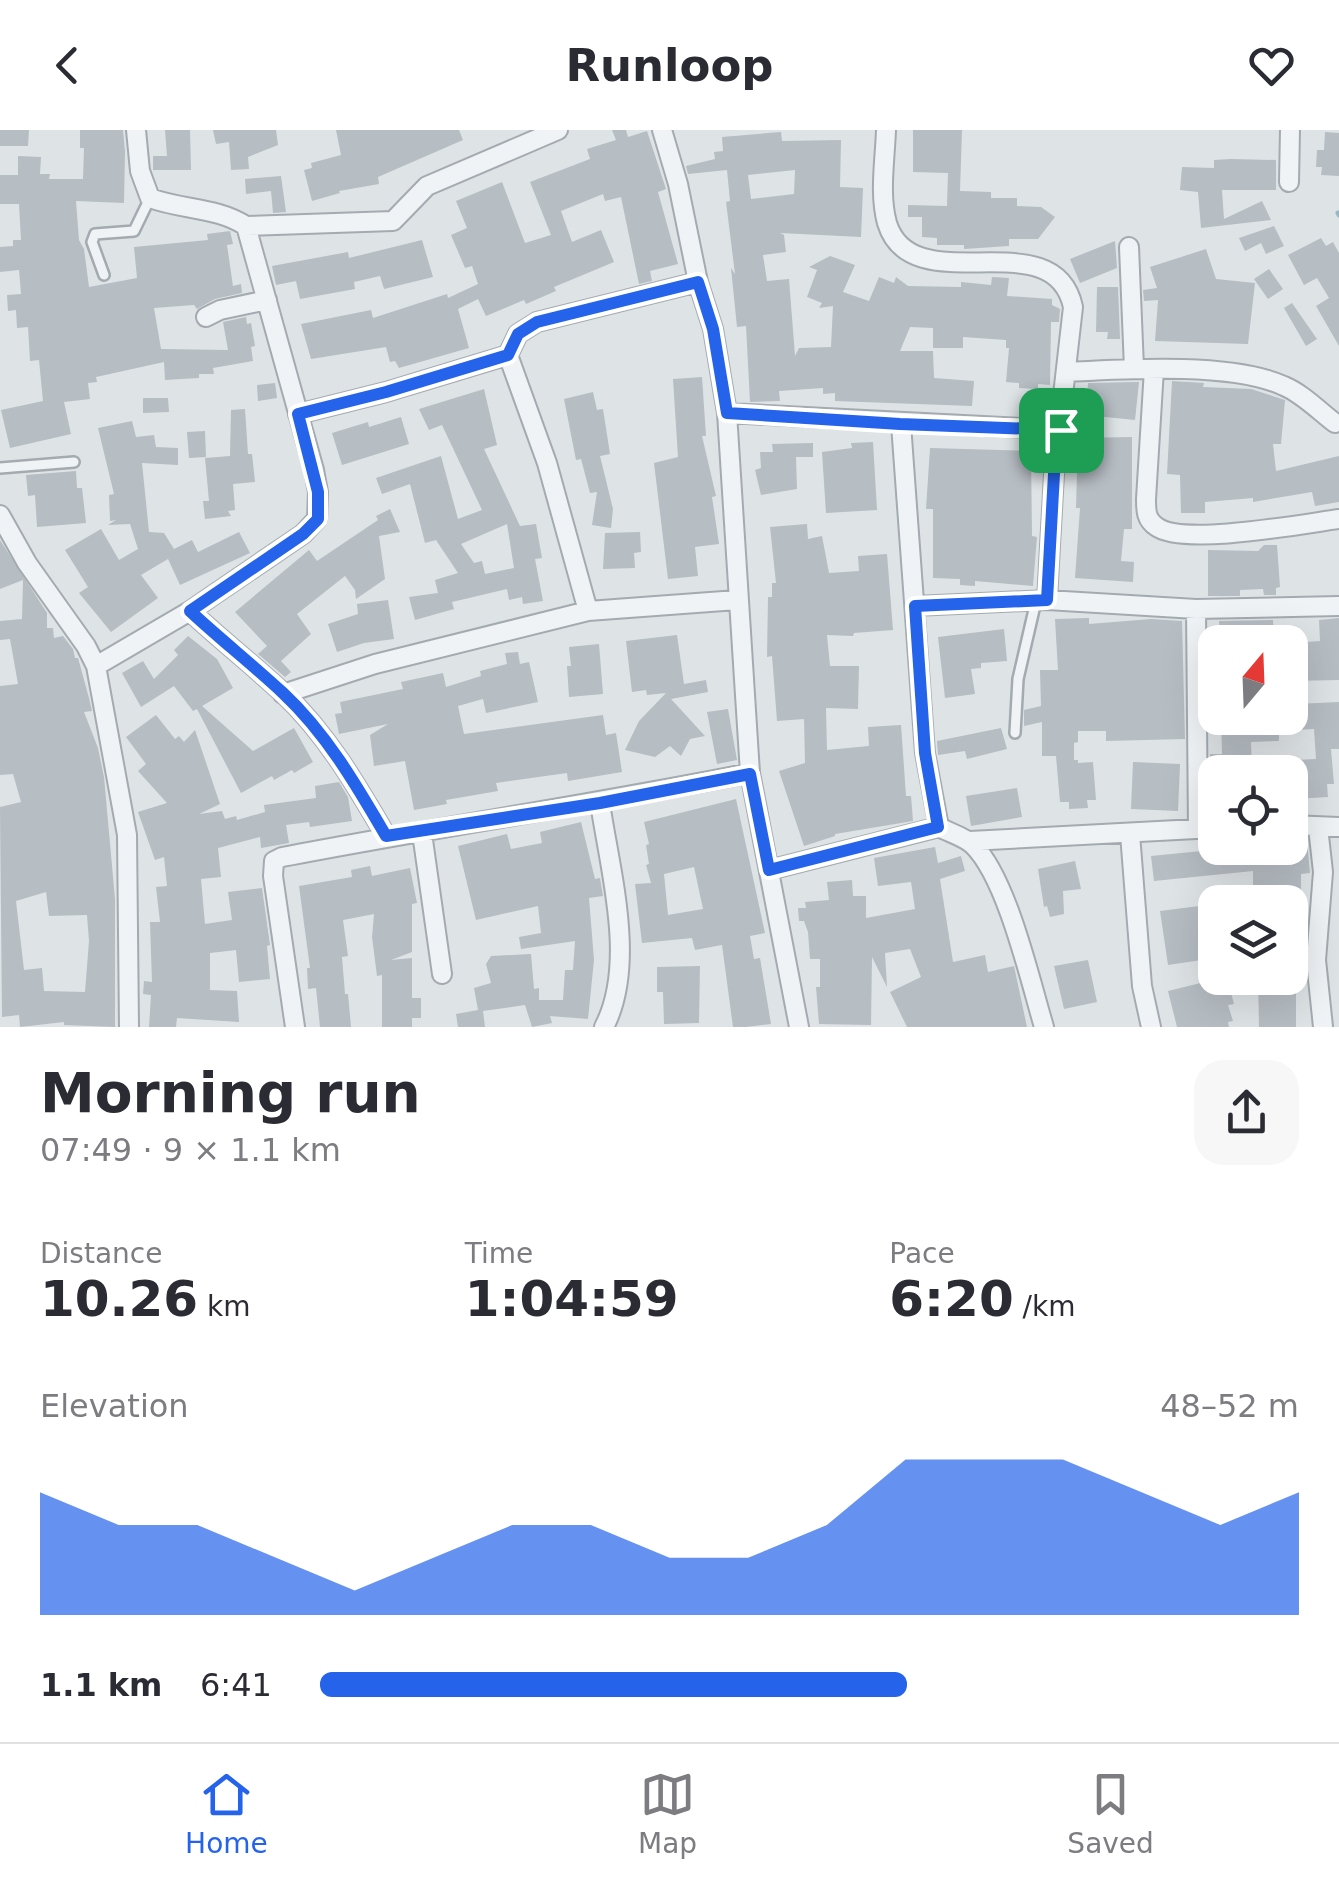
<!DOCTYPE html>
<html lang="en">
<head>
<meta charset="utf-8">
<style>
	:root { --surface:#fff; --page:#f7f7f7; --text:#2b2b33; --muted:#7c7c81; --line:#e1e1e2; --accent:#2563eb }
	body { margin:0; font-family:"DejaVu Sans",sans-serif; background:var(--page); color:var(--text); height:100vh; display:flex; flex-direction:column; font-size:38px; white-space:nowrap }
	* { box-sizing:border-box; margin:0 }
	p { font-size:32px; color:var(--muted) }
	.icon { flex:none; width:55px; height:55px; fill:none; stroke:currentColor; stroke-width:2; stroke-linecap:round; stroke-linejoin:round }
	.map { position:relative; height:897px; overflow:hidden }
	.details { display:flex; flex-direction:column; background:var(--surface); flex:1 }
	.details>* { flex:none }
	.needle { width:65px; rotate:19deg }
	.buttons { position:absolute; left:1198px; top:495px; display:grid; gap:20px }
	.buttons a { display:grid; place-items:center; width:110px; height:110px; border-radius:20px; background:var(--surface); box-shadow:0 10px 40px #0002; font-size:50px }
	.pin { position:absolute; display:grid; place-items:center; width:85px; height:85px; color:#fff; margin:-42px; border-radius:20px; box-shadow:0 5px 15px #0006 }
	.round { display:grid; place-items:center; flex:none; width:105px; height:105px; border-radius:30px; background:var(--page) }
	.overview { display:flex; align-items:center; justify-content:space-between; height:170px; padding:0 40px }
	h1 { font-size:55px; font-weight:700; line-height:75px }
	.figures { display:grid; grid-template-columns:repeat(3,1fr); gap:15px; height:170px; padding:10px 40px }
	.figures div { display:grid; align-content:center }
	.figures b { font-size:50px; font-weight:700 }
	.figures small { font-size:28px; font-weight:400 }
	.figures p { font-size:28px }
	.chart { height:280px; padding:20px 40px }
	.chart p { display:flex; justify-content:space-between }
	.chart svg { width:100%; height:180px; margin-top:10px; fill:var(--accent); opacity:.7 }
	ul { padding:0 40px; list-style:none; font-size:32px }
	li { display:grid; grid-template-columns:160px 120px 1fr; align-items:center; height:75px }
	li i { height:25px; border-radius:12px; background:var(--accent) }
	header { display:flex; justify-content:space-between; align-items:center; height:130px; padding:0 40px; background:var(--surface); font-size:45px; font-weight:700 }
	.menu { display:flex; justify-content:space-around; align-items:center; height:140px; border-top:2px solid var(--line); background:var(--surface); font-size:28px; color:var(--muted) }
	.menu a { display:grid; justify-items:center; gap:5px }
	.menu .current { color:var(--accent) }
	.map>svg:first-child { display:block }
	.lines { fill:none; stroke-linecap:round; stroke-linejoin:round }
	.stream { stroke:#9cb7c4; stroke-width:5 }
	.building { fill:#b6bdc3; fill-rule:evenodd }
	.lane-casing { stroke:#a4abb0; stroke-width:14 }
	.street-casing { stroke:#a4abb0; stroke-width:22 }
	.lane { stroke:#f0f3f5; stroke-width:9 }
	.street { stroke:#f0f3f5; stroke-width:18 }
	.route-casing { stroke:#fff; stroke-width:20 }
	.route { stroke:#2563eb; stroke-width:12 }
</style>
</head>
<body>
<header><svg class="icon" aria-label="back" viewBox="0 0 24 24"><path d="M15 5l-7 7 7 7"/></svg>Runloop<svg class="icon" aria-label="heart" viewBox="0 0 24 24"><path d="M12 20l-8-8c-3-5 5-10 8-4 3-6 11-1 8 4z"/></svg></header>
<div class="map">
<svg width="1339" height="897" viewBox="0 0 1339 897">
	<rect width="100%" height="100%" fill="#dee3e6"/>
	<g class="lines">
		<path class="stream" d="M1338 83 1339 85"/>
	</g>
	<path class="building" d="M0 0H29L28 16H0Z
		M80 0H123L125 22 124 73 76 71 79 110 84 119 89 157 137 148 134 117 208 110 207 104 230 101 233 114 227 115 233 156 241 154 242 163 215 169 197 179 194 175 154 178 161 219 228 220 223 192 246 187 247 194 251 193 255 216 251 217 253 231 213 238 214 244H199V248L165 250 164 232 96 247 97 252 88 253 90 269 64 272 71 304 10 318 1 280 43 271 39 230 30 231 28 197 17 198 16 180 8 181 7 165 21 164 19 140 0 142V117L13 116V110H21L19 74H0V45H18V26L41 27 40 44H50L49 49H83L84 18H80Z
		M165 0H190L191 40H153V26H167Z
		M213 0H276L278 15 248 27 249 39 231 40 229 12 216 14Z
		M336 0H459L463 10 378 47 379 54 339 61 340 63 312 71 304 40 312 38 311 33 341 25Z
		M612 0H626L628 7 647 1 666 59 658 62 678 134 650 141 652 151 639 154 621 67 605 71 603 64 561 81 572 112 601 100 614 132 554 157 556 161 526 174 524 170 486 186 478 169 458 179 469 218 399 238 395 231 390 232 386 217 311 229 301 194 371 180 373 188 447 164 448 168 478 154 472 136 465 138 451 105 467 98 456 71 502 52 525 113 551 105 530 52 590 29 587 19 616 10Z
		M913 0H962L960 61 991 62V68H1017V76L1041 77 1055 87 1038 109H1009V116L964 119V115H937V108L922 107V87H908V75L947 76 948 43 913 42Z
		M781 2 782 11 841 10 840 57 863 58 861 107 780 103 784 105 786 122 763 125 767 151 789 149 795 226 799 218 831 217 833 176 819 178 822 173 807 167 817 140 809 137 830 126 855 135 843 162 869 171 879 147 894 153 896 147 908 156 961 157V152L991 155 992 147 1009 148 1007 166 1052 169V175L1060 179 1059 192H1051L1050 255 1038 254V259L1019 258V253L1006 252 1009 218H1006V210L963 207V218H933V198L910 197 900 221H933L934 248 974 251 972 276 835 271V263L823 264V258L779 261 780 271 750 272 746 196 737 197 731 138 735 144 726 72 730 71 727 40 688 44 686 36 715 29 714 22 723 21 722 7ZM795 40 794 64 751 69 748 45Z
		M1325 2 1339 3V46L1321 45 1322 37H1316L1317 20H1324Z
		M1231 29 1276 30V60H1222L1224 89 1262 71 1271 90 1201 98 1198 62 1180 60 1182 37 1214 38V30Z
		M281 46 286 82 273 83 271 61 246 64 245 49Z
		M1274 96 1284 116 1266 124 1261 113 1245 121 1239 108Z
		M1321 108 1326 116 1333 112 1339 123V216L1316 176 1329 168 1317 148 1304 155 1288 125Z
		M422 110 433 147 384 159 380 146 354 152 355 159 300 169 296 151 276 155 272 136 348 122 349 128Z
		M1115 111 1117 138 1080 153 1070 129Z
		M1206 119 1216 149 1255 153 1248 214 1155 211 1158 170 1144 171 1143 160 1157 158 1150 137Z
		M1269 139 1283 159 1268 169 1254 149Z
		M1097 157H1118L1120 209H1107L1108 202H1096Z
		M1292 173 1317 209 1306 216 1284 178Z
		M702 247 706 306H702L716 366 712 367 719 414 695 417 698 446 668 449 654 333 678 327 673 249Z
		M1172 251 1204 253 1203 257 1251 259 1285 270 1281 314H1273L1276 341 1339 326V372L1315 376 1312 362 1253 372V368L1205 372V383H1181L1180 345 1167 344Z
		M1139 252 1135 290 1086 285 1088 253Z
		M275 253 277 268 258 271 257 255Z
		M484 259 497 315 484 319 520 396 536 394 542 428 535 429 543 471 523 474 522 467 509 470 507 459 452 472 454 479 415 490 409 467 438 463 435 450 458 443 436 410 425 413 410 354 382 364 376 348 441 326 458 389 482 380 442 295 429 300 419 279ZM507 394 514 438 485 444 482 431 474 433 461 414Z
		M593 262 597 280 603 279 610 324 600 326 613 379 611 398 592 395 597 362 590 363 581 329 576 330 564 269Z
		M143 268H168L169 282 143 283Z
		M245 279 248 324H252L255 352 233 354 235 380 228 381 231 386 205 389 203 371H209L205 328 230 326 231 280Z
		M401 287 409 314 342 335 332 303 368 292 369 297Z
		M132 291 136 307 154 305 156 317 178 318V335L142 333 149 402 164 403 174 419 192 410 198 422 239 402 250 423 180 455 168 429 141 445 158 468 111 502 79 463 88 457 65 420 101 399 119 430 138 419 130 394 108 395 116 390 110 391 109 365 114 364 98 298Z
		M205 301 206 327 189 328 187 302Z
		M1132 307V399H1124L1121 431 1134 432 1133 452 1075 448 1080 378H1076L1078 308Z
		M873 312 877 380 826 383 822 322 852 318 851 313Z
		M813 313V327H796L797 359 761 365 755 340 761 338 760 322H773L772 314Z
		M930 318 1031 321 1032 406 1037 407 1033 456 975 451V456L960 455V449L933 448V379H926Z
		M76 341 77 358H82L86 393 37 397 35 365 28 366 26 345Z
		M390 379 400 402 379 406 385 449 356 469 355 460 345 446 297 484 311 504 281 531 291 542 285 547 258 524 267 516 235 482 309 420 317 431 378 390 376 386Z
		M807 394 808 409 822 406 829 443 859 441 858 426 887 424 893 500 854 503 853 506 827 505 830 536H859L858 579 826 578 827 620 869 616 868 597 901 595 906 666H911L913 691 835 704V706L804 716 779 641 805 633 804 589 777 591 772 526 767 527 768 467H772V453H776L770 397Z
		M640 402 641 422 634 423 635 438 603 439 605 403Z
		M0 410 47 483V498H53L54 508 63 506 73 519 75 528H78L89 568 92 581 84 582 98 618 104 647 115 769V897L64 895V892L20 897 19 885 2 887 0 677 21 672 13 644 0 645V556L18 554 10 509 0 510V491L22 489 23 450 0 459ZM46 762 49 786 87 785 89 811 85 862 44 861 42 838 24 840 16 771Z
		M1264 415H1277L1280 457 1276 458V465H1264L1263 459 1240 460V466H1208V420L1258 421Z
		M388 470 394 509 364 513 337 522 328 494 358 484 357 474Z
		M1089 488V494L1151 489 1182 491 1185 609 1106 611V601H1078V612L1074 613V630H1078V633L1093 632 1096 670H1087L1088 678 1069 679V672H1060L1056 626H1042V592L1024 596V580L1041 576 1040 540H1058L1055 489Z
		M1339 488V550L1292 551 1291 513 1320 511 1319 490Z
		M1273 490 1274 512H1220L1219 491Z
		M1004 499 1007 531 981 533V538L971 539 975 564 945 568 938 507Z
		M677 505 684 554 706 550 708 562 671 569 705 606 690 609 681 626 670 616 655 627 625 620 639 591 666 563 647 565 646 560 632 562 626 511Z
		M188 506 217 529 233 558 202 576 253 621 294 598 313 632 294 643 292 640 274 650 272 646 241 663 197 579 193 581 174 556 141 577 122 543 143 531 154 549 178 525 174 520Z
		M599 514 603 564 569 567 567 536H571L569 517Z
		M518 522 520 534 529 532 538 572 486 583 483 569 458 576 464 604 603 585 606 605 616 603 622 642 568 651 567 643 496 653 498 661 446 670 447 674 414 680 405 631 374 636 370 605 388 594 339 604 335 584 342 583 340 572 403 559 401 552 443 543 446 557 481 546 480 541 507 534 505 523Z
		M1339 572V619H1331L1334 654H1327L1328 667 1296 669 1294 630 1316 629 1314 599 1279 601V611L1251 612 1252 642H1210V624H1222L1221 588H1297L1296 574Z
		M728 579 737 630 717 634 707 582Z
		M156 585 175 609 179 606 184 612 195 600 220 674 199 684 222 681 225 689 236 686 237 690 265 682 264 675 316 668 315 656 339 652 348 667 352 691 310 697 309 692 286 695 289 713 278 715 261 718 260 707 218 718 221 747 201 749 205 794 232 790 228 762 262 758 270 815 267 816 270 849 239 852 236 820 210 823V860L237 861 239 892 177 888 176 897H149L151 865 143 864 144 851 152 852 150 792H160L156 757 167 756 164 727 155 730 138 682 167 673 138 641 146 634 126 607Z
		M1001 598 1007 619 967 629 965 621 938 625 937 611Z
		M1133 632 1180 634 1178 681 1131 679Z
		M1017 658 1022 687 971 696 966 666Z
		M736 669 765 803 750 806 754 829 760 828 771 894 746 897H733L722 815 695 820 692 808 642 813 635 754 651 753 646 735 649 734 646 715 649 714 644 692ZM694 737 703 779 668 785 664 744Z
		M581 692 595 749 600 748 603 766 589 768 594 830 588 889 550 886 552 893 532 897 525 875 483 881 485 897H458L456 884 478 880 474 858 491 853 486 834 491 826 531 824 534 859 539 858V870H563L565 840H573L575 811 521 819 519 807 541 803 538 776 476 790 458 716 507 704 511 719 542 713 540 702Z
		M1307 711 1310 743 1301 744V772H1253V741L1154 751 1151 726 1232 718H1290V712Z
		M935 717 938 733 961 726 965 741 940 749 953 832 985 825 988 842 1014 836 1027 897H907L890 862 921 847 910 819 885 823 887 857 872 827 871 895 819 894 816 857H820V829H810L808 802 804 791H799L798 778H806L805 772 829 770 827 752 852 750 853 766H866V788L915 779 911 752 878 756 874 728Z
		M1075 731 1081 759 1063 761 1064 784 1050 787 1047 776 1044 777 1038 739Z
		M370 736 372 746 410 738 417 773 412 774V822L391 830 412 828V868H421V888H412V897H382V845L377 846 372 807 374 784 343 790 348 826 342 827 345 864H348L351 897H320L316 858 308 859 307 838H310L299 756 352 747 351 740Z
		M1215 774V828L1168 835 1160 781Z
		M1088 830 1097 872 1064 879 1054 836Z
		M700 836 699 893 664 894 663 862H657V837Z
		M1221 848H1227L1234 874 1228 875 1233 891 1228 892 1229 897H1177L1168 861Z
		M1258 848H1296V897H1259Z"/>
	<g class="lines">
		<g class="lane-casing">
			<path id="lane" d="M104 145 92 112 95 104 134 101 150 68
				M0 338 74 332
				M1015 603 1018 549 1036 471"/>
		</g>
		<g class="street-casing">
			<path id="street" d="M136 0 140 41 150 68C182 80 217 77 246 96L393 91 427 56 558 0
				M662 0 678 54 698 152 713 199 727 283 750 643 799 897
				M886 0C885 30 879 64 887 93 912 175 1054 88 1073 177L1054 344 1047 470
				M1289 52 1290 0
				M1129 117 1134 238
				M206 187 220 180 267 170
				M508 225 547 333 588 481
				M1154 239 1146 369C1146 381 1146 390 1157 397 1184 416 1302 394 1339 389
				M1067 242C1125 239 1232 232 1284 256 1303 264 1319 281 1335 293
				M727 283 1061 300
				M298 284 386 262 508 225 518 204 537 192 698 152
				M901 294 925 623 939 697C950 703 965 707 973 715 1007 748 1030 850 1044 897
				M0 385 27 433 86 516 96 536 127 705 129 897
				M915 476 1047 470 1196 479 1339 476
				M1196 479 1198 699
				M190 481C220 509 253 535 283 563 326 603 357 656 386 706
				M96 536 190 481 303 404 317 389 318 362 314 340 246 96
				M283 564 375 534 588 481 737 470
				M600 673C610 741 637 834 604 897
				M1290 695 1339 697
				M1318 697 1323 742 1316 830 1323 897
				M422 703 442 844
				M1130 704 1142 856 1151 897
				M970 711 1215 698
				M769 740 939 697
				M295 897 273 746 274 731 282 727C438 697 594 674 750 643"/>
		</g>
		<use href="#lane" class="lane"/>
		<use href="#street" class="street"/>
	</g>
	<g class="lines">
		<g class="route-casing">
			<path id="route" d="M698 152 713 199 727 283 900 294 1061 300 1054 344 1047 470 915 476 925 623 938 697 769 740 750 644 600 673 386 706C357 656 326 603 283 563 253 535 220 509 190 481L303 404 318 389V362L298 284 386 262 508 225 518 204 537 192Z"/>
		</g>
		<use href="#route" class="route"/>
	</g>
</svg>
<div class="buttons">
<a><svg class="needle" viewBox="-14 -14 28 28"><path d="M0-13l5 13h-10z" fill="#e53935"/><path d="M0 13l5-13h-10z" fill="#7c7c81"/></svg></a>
<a><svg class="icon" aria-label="locate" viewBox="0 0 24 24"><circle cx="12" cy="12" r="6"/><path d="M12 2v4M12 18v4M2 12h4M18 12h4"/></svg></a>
<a><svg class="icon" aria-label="layers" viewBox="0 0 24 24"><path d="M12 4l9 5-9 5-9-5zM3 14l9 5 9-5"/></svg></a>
</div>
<div class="pin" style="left:1061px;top:300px;background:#1e9e55"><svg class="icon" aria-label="arrive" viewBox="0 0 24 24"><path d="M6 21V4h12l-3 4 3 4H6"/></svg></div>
</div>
<section class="details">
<div class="overview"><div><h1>Morning run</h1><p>07:49 · 9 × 1.1 km</p></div><a class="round"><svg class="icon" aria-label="share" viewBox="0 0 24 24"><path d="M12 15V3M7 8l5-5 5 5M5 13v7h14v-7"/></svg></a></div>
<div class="figures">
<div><p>Distance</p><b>10.26<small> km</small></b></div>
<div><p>Time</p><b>1:04:59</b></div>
<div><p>Pace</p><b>6:20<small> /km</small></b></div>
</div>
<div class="chart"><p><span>Elevation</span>48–52 m</p>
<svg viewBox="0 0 160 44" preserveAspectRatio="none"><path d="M0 44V14L10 22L20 22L30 30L40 38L50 30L60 22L70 22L80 30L90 30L100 22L110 6L120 6L130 6L140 14L150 22L160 14V44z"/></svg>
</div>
<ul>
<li><b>1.1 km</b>6:41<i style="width:60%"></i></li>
</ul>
</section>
<nav class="menu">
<a class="current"><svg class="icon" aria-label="home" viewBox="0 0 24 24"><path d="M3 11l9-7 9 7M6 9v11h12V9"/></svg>Home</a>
<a><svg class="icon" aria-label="map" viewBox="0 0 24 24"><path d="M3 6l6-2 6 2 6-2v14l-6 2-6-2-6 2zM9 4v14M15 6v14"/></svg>Map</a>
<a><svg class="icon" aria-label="saved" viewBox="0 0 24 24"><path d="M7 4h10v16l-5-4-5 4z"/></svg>Saved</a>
</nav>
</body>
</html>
